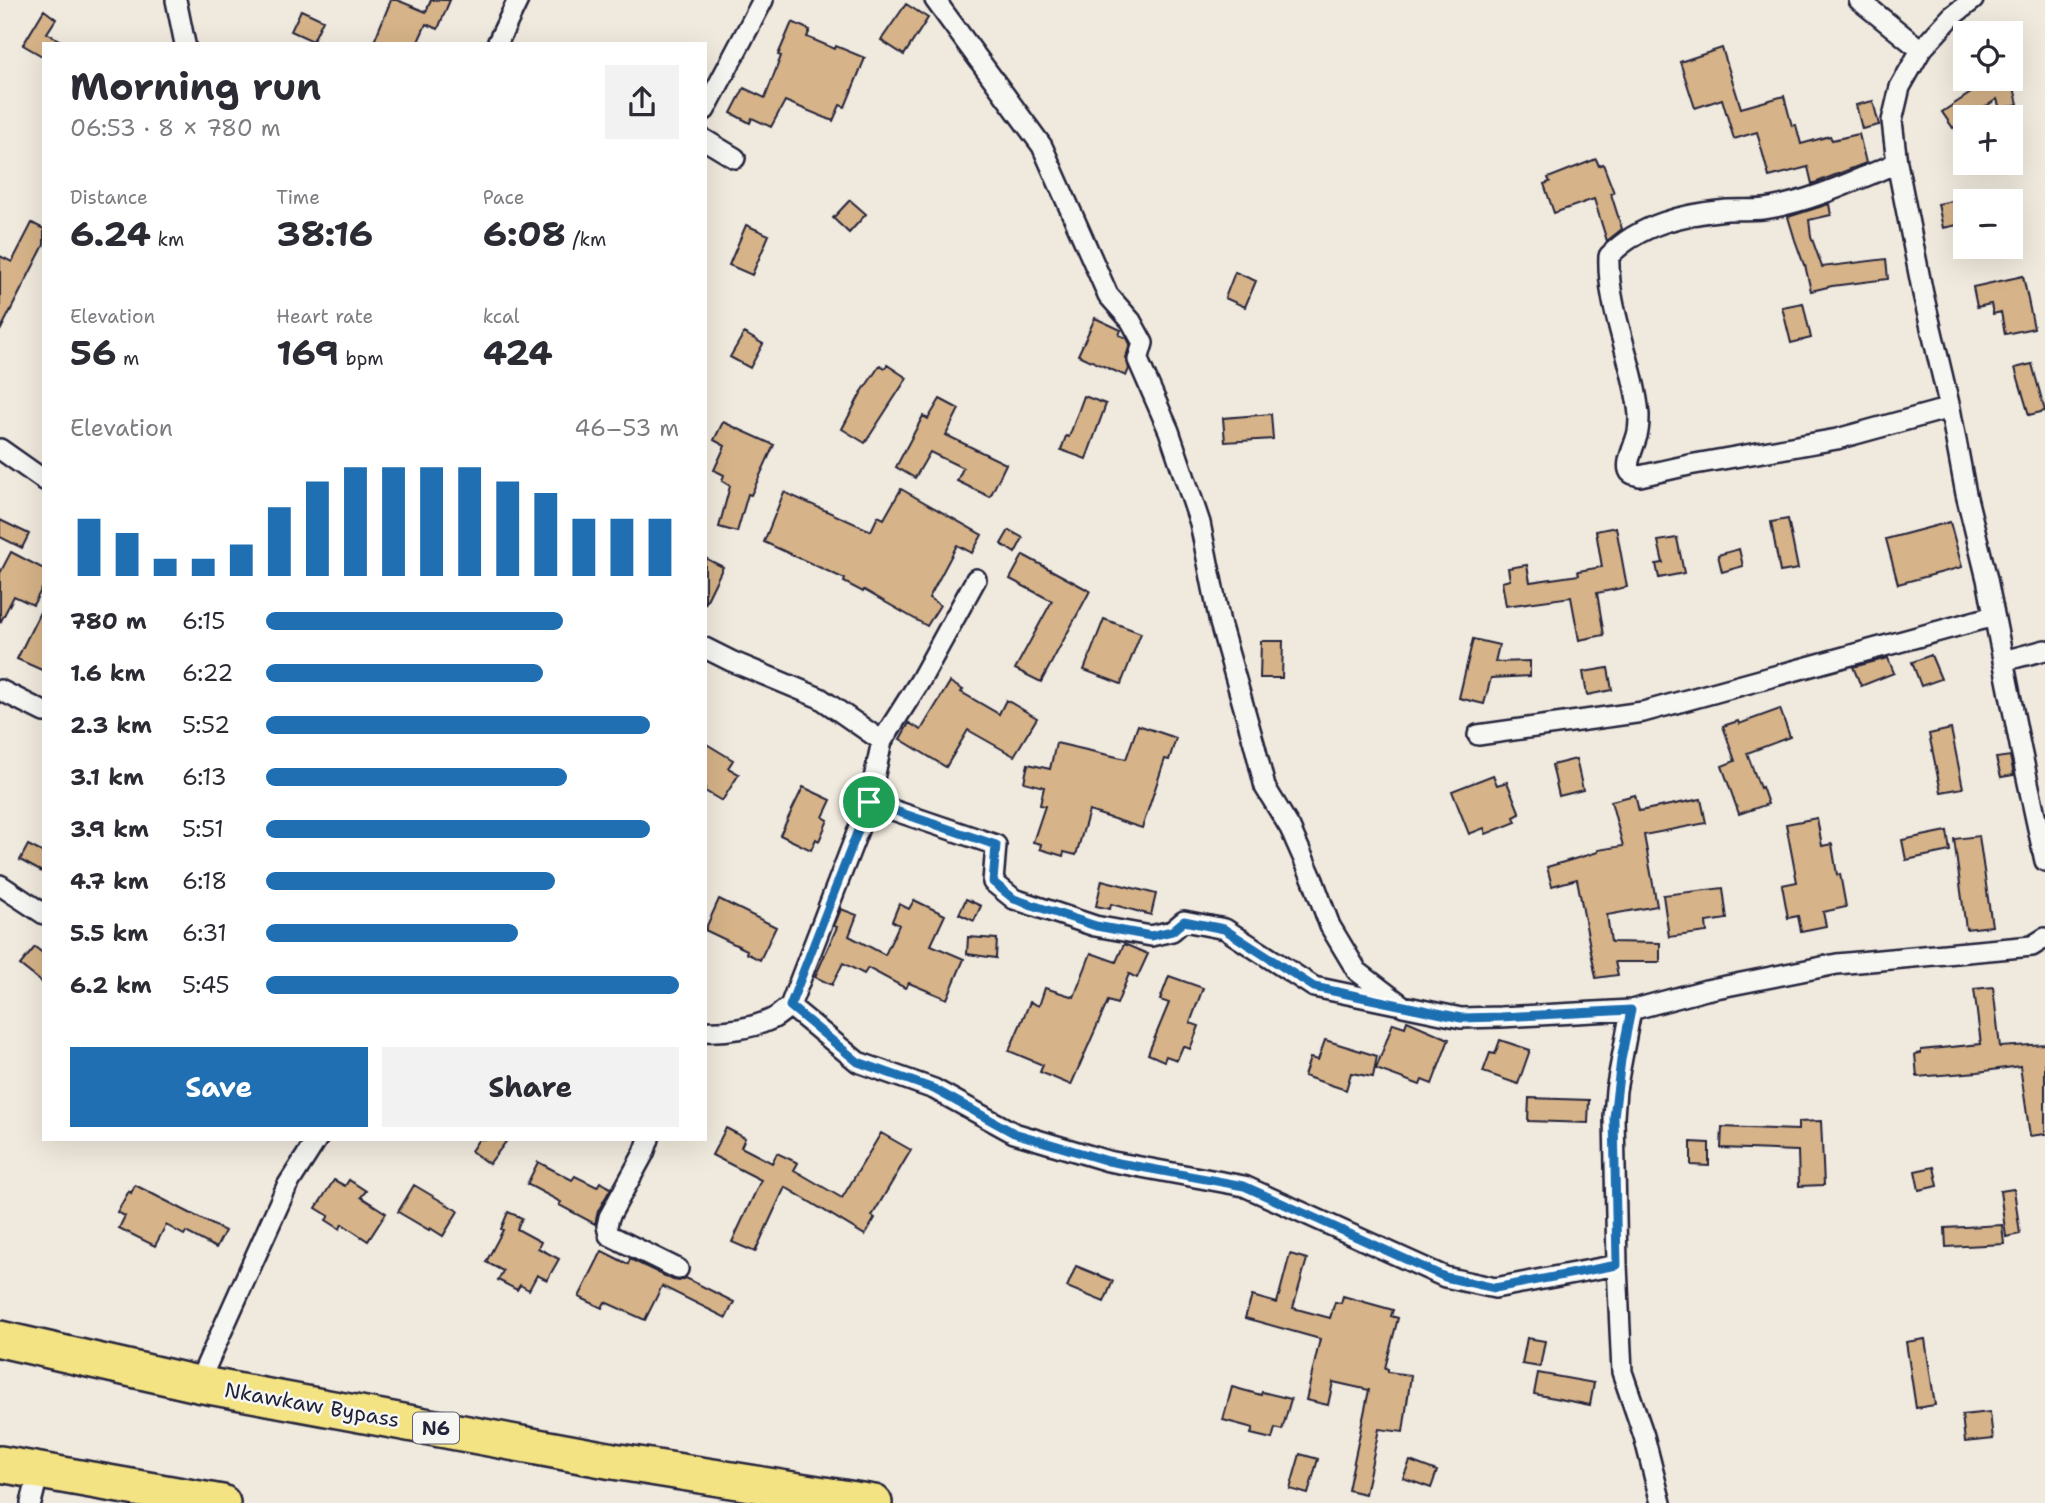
<!DOCTYPE html>
<html lang="en">
<head>
<meta charset="utf-8">
<style>
	:root { --surface:#fff; --page:#f2f2f3; --text:#2b2b33; --muted:#7c7c81; --accent:#1f6fb2 }
	body { margin:0; font-family:"Shantell Sans",sans-serif; background:var(--page); color:var(--text); height:100vh; display:flex; flex-direction:column; font-size:26px; white-space:nowrap }
	* { box-sizing:border-box; margin:0 }
	p { font-size:23px; color:var(--muted) }
	.icon { flex:none; width:38px; height:38px; fill:none; stroke:currentColor; stroke-width:2; stroke-linecap:round; stroke-linejoin:round }
	.map { position:relative; flex:1; overflow:hidden }
	.details { position:absolute; left:42px; top:42px; width:665px; height:1099px; display:flex; flex-direction:column; background:var(--surface); border-radius:0px; box-shadow:0 7px 28px #0002 }
	.details>* { flex:none }
	.controls { position:absolute; left:1953px; top:21px; display:grid; gap:14px }
	.controls a { display:grid; place-items:center; width:70px; height:70px; border-radius:0px; background:var(--surface); box-shadow:0 7px 28px #0002; font-size:35px }
	.pin { position:absolute; display:grid; place-items:center; width:60px; height:60px; color:#fff; margin:-30px; border:4px solid #fff; border-radius:50%; box-shadow:0 2px 7px #0007 }
	.round { display:grid; place-items:center; flex:none; width:74px; height:74px; border-radius:0px; background:var(--page) }
	.headline { display:flex; align-items:center; justify-content:space-between; height:119px; padding:0 28px }
	h1 { font-size:38px; font-weight:700; line-height:52px }
	.stats { display:grid; grid-template-columns:repeat(3,1fr); gap:10px; height:119px; padding:7px 28px }
	.stats div { display:grid; align-content:center }
	.stats b { font-size:35px; font-weight:700 }
	.stats small { font-size:19px; font-weight:400 }
	.stats p { font-size:19px }
	.chart { height:196px; padding:14px 28px }
	.chart p { display:flex; justify-content:space-between }
	.chart svg { width:100%; height:126px; margin-top:7px; stroke:var(--accent); stroke-width:6 }
	.primary-button { display:flex; gap:14px; margin-top:auto; padding:14px 28px }
	.primary-button a { flex:1; height:80px; border-radius:0px; background:var(--accent); color:#fff; font-size:28px; font-weight:700; line-height:80px; text-align:center }
	.primary-button a+a { background:var(--page); color:var(--text) }
	ul { padding:0 28px; list-style:none; font-size:23px }
	li { display:grid; grid-template-columns:112px 84px 1fr; align-items:center; height:52px }
	li i { height:18px; border-radius:9px; background:var(--accent) }
	.map>svg:first-child { display:block }
	.building { fill:#d6b388; stroke:#22223b; stroke-width:2 }
	.lines { fill:none; stroke-linecap:round; stroke-linejoin:round }
	.street-casing { stroke:#22223b; stroke-width:24 }
	.highway-casing { stroke:#22223b; stroke-width:40 }
	.street { stroke:#f6f6f2; stroke-width:19 }
	.highway { stroke:#f4e382; stroke-width:35 }
	.route-casing { stroke:#fff; stroke-width:14 }
	.route { stroke:#1f6fb2; stroke-width:9 }
	.labels { text-anchor:middle; dominant-baseline:central; stroke-width:5; stroke-linejoin:round; paint-order:stroke }
	.shield { fill:#f6f6f2; stroke:#626272; stroke-width:2 }
	.shield-label { font-size:19px; font-weight:bold; fill:#22223b }
	.street-label { font-size:21px; fill:#22223b; stroke:#f6f6f2 }
</style>
</head>
<body>
<div class="map">
<svg width="2045" height="1503" viewBox="0 0 2045 1503">
	<rect width="100%" height="100%" fill="#f0e9dd"/>
	<filter id="ink" filterUnits="userSpaceOnUse"><feTurbulence type="fractalNoise" baseFrequency=".0143" numOctaves="2"/><feDisplacementMap in="SourceGraphic" scale="14" xChannelSelector="R" yChannelSelector="G"/><feConvolveMatrix kernelMatrix="1 2 1 2 8 2 1 2 1" color-interpolation-filters="sRGB"/></filter>
	<g filter="url(#ink)">
		<path class="building" d="M391 0H397L426 12 431 0H450L438 29 426 24 417 44H373Z
			M906 4 928 18 904 55 881 40Z
			M44 10 56 19 47 33 66 44H44V57L23 45Z
			M301 10 323 20 313 41 291 31Z
			M792 22 810 30 807 37 835 49 836 46 865 58 845 107 840 105 833 121 785 101 771 127 752 118 750 123 731 113 744 88 765 98 781 56 778 55Z
			M1722 48 1741 108 1784 96 1792 126 1796 125 1801 144 1830 136 1832 140 1859 134 1866 163 1812 184 1808 167 1769 177 1757 132 1734 139 1722 99 1695 108 1680 62Z
			M1992 79H2012L2018 104 2000 109 1997 99 1970 117H1965V120L1953 128 1942 112Z
			M1873 101 1879 125 1862 129 1856 105Z
			M1596 159 1599 166 1603 164 1614 193 1611 194 1622 229 1607 241 1594 199 1554 213 1544 184 1550 182 1548 178Z
			M850 200 866 214 849 233 833 218Z
			M1957 200 1962 224 1943 228 1938 204Z
			M1829 204 1831 215 1809 220 1811 236 1822 267 1886 259 1888 279 1832 286 1811 291 1805 265H1804L1795 240 1788 217Z
			M32 223 44 229V245L0 331V256L12 262Z
			M746 225 769 235 752 275 729 265Z
			M1235 272 1256 281 1245 307 1225 298Z
			M2023 276 2034 328 2005 334 2001 312 1993 314 1991 304 1977 307 1973 287Z
			M1803 303 1811 338 1791 343 1782 307Z
			M1095 318 1121 330 1119 335 1127 338 1130 344 1126 357 1129 369 1126 376 1078 355Z
			M744 333 763 344 750 368 730 357Z
			M2032 364 2045 411 2029 415 2015 368Z
			M880 365 885 368 887 365 907 378 865 443 842 429 861 393Z
			M1084 396 1106 404 1086 459 1061 450 1066 436 1069 437Z
			M940 399 959 409 946 435 1006 464 990 497 957 481 963 468 930 452 915 478 896 467 923 416 928 419Z
			M1271 414 1273 439 1225 442 1223 418Z
			M723 422 774 445 751 495 748 494 737 532 719 527 730 486 722 481 724 475 714 470 725 446 714 440Z
			M901 489 982 535 972 553 957 545 929 598 940 605 927 626 864 590 863 592 844 582 845 579 764 542 784 492 871 531 878 516 884 519Z
			M1788 519 1798 569 1780 572 1771 522Z
			M0 520 29 534 22 548 0 537Z
			M1950 522 1962 567 1898 584 1886 539Z
			M1616 527 1627 587 1597 593 1604 635 1579 640 1571 597 1506 606 1502 582 1510 580 1508 568 1527 565 1530 582 1579 575 1578 571 1602 567 1596 531Z
			M1009 530 1023 538 1015 553 1001 544Z
			M1677 538 1684 573 1659 578 1656 564 1663 563 1658 541Z
			M1739 549 1743 566 1722 572 1718 555Z
			M11 552 44 569V585L33 605 14 596 0 623V573Z
			M1023 555 1090 591 1041 682 1015 669 1052 601 1010 579Z
			M705 558 723 567 705 604Z
			M44 604V671L17 659Z
			M1104 619 1141 633 1121 684 1084 670Z
			M1473 639 1499 645 1495 662 1530 661V676L1491 678 1484 704 1459 698Z
			M1261 641H1283L1282 678H1260Z
			M1931 655 1941 679 1921 686 1912 662Z
			M1888 658 1894 673 1861 686 1853 667Z
			M1608 668 1612 690 1587 695 1583 672Z
			M950 682 963 690 961 692 999 714 1006 700 1037 718 1014 756 968 730 946 767 900 739 909 723 921 730Z
			M1780 709 1790 737 1747 753 1760 788 1762 787 1768 804 1739 814 1722 766 1735 761 1723 726 1738 721 1739 724Z
			M1138 725 1176 738 1169 760 1165 759 1142 828 1089 811 1076 855 1064 852 1063 856 1040 849 1041 844 1033 842 1045 806 1040 805 1044 787 1024 782 1028 764 1050 769 1056 743 1126 759Z
			M1951 729 1963 788 1941 792 1929 734Z
			M705 743 733 760 728 768 739 774 722 801 705 791Z
			M2010 756 2014 775 2001 777 1996 758Z
			M1576 759 1583 790 1559 796 1552 765Z
			M1493 775 1497 785 1507 782 1520 814 1514 817 1516 822 1486 834 1484 828 1469 834 1452 791Z
			M803 787 831 800 823 817 828 820 819 841 816 839 811 850 780 835Z
			M1635 795 1639 811 1701 799 1706 823 1644 835 1657 906 1607 915 1611 942 1660 943V962H1615L1618 975 1596 978 1577 879 1552 886 1547 867 1598 852V850L1623 846 1611 801Z
			M1817 818 1822 846 1832 844 1837 875 1840 874 1846 907 1823 912 1826 926 1801 931 1798 916 1788 918 1782 885 1797 882 1786 824Z
			M1947 831 1950 851 1906 860 1902 840Z
			M1979 836 1992 926 1966 929 1954 839Z
			M28 845 44 853V873L20 860Z
			M1102 880 1156 894 1151 915 1111 904 1110 909 1096 906Z
			M1723 888 1727 919 1706 922 1707 932 1669 937 1663 895Z
			M719 899 776 927 760 960 746 953 747 950 705 930Z
			M966 899 981 906 974 921 959 914Z
			M914 900 945 915 931 945 964 959 947 999 909 983 905 988 868 968 864 974 843 963 832 985 815 977 837 927 834 926 841 909 857 915 849 936 885 955 899 925 892 921 899 904 909 909Z
			M968 937 997 939 996 958 967 954Z
			M1124 944 1148 954 1137 978 1129 974 1117 1004 1108 1001 1071 1085 1040 1072 1043 1065 1009 1051 1030 1002 1039 1006 1045 988 1074 997 1091 953 1116 962Z
			M35 947 44 954V984L20 965Z
			M1169 976 1203 988 1190 1023 1199 1026 1190 1049 1183 1046 1177 1060 1166 1056 1164 1061 1148 1054 1169 1003 1160 1000Z
			M1993 987 2000 1047 2045 1044V1134L2030 1136 2020 1066 1978 1072 1917 1077 1915 1054 1921 1053V1050L1981 1044 1974 989Z
			M1407 1021 1449 1039 1432 1084 1422 1080 1420 1085 1376 1069 1393 1023 1405 1027Z
			M1325 1040 1377 1056 1373 1077 1351 1073 1346 1090 1304 1076 1310 1058 1318 1060Z
			M1500 1040 1530 1050 1518 1084 1483 1072 1490 1053 1495 1054Z
			M1529 1098 1589 1100 1588 1123 1528 1121Z
			M1821 1121 1824 1185 1799 1186 1798 1151 1721 1148 1722 1127 1798 1130V1122Z
			M726 1128 745 1138 741 1147 772 1163 777 1153 798 1163 794 1170 842 1198 881 1133 911 1150 872 1216 875 1218 865 1235 785 1187 755 1252 732 1242 761 1180 712 1155Z
			M479 1139H508L489 1164 471 1151Z
			M1691 1142 1709 1143V1166L1691 1165Z
			M538 1162 572 1180 575 1176 597 1187 600 1182 611 1188 598 1211 595 1224 559 1205 561 1202 527 1184Z
			M1934 1167 1938 1186 1919 1190 1915 1171Z
			M334 1180 345 1186 349 1180 366 1191 361 1197 386 1213 368 1241 342 1224 340 1229 326 1220 329 1216 316 1208Z
			M135 1185 225 1231 216 1248 186 1232 184 1235 166 1225 155 1246 119 1228 125 1216 117 1212 129 1191 131 1193Z
			M414 1185 458 1211 443 1236 430 1228 429 1230 398 1212Z
			M2014 1189 2020 1234 2006 1237 2000 1191Z
			M508 1212 522 1218 517 1229 541 1242 538 1248 559 1259 547 1280 537 1275 529 1290 520 1285 517 1290 498 1280 503 1271 486 1262 503 1230 501 1229Z
			M2002 1225 2004 1244 1946 1247 1945 1228Z
			M602 1251 628 1264 630 1259 673 1280 679 1281 686 1278 734 1302 726 1318 662 1286 645 1320 605 1302 602 1308 579 1297Z
			M1290 1254 1307 1259 1293 1308 1330 1318 1335 1302 1341 1303 1343 1296 1393 1310 1391 1316 1398 1318 1385 1368 1388 1369V1372L1411 1375 1403 1432 1379 1429 1365 1494 1348 1490 1369 1390 1333 1382 1328 1405 1306 1400 1320 1339 1245 1318 1252 1296 1277 1303Z
			M1076 1266 1113 1281 1104 1302 1067 1287Z
			M1527 1338 1545 1341 1540 1367 1522 1364Z
			M1925 1339 1935 1405 1916 1408 1906 1342Z
			M1538 1373 1594 1383 1590 1405 1534 1394Z
			M1232 1387 1261 1395 1262 1392 1291 1399 1282 1430 1275 1428 1272 1439 1251 1434 1253 1428 1223 1420Z
			M1990 1412 1993 1439 1965 1442 1962 1415Z
			M1300 1454 1318 1459 1308 1494 1290 1489Z
			M1410 1461 1437 1471 1431 1488 1403 1478Z"/>
		<g class="lines">
			<g class="street-casing">
				<path id="street" d="M176 0 185 44
					M935 0 1042 146 1108 295 1131 321 1143 343 1138 360 1169 431 1200 523 1220 623 1255 747 1265 787 1290 828 1313 880 1330 926 1357 971 1403 1006 1461 1018 1501 1017 1631 1010
					M1859 0 1921 50
					M1973 0 1952 16 1921 50 1900 87 1892 121 1897 163 1923 294 1950 408 1966 494 1987 579 2021 750 2045 861
					M497 44 518 0
					M705 110 763 0
					M705 140 735 158
					M1897 163C1856 180 1814 200 1770 208 1756 211 1741 209 1727 210 1685 214 1639 224 1609 256 1607 311 1634 361 1639 415 1639 420 1639 426 1638 431 1637 441 1624 464 1630 472 1633 475 1636 475 1640 476L1689 465 1837 439 1950 408
					M0 449 44 480
					M705 648 731 661 820 698 882 741
					M2003 661 2045 650
					M0 690 44 712
					M1478 735 1643 712 1994 616
					M869 802 996 845 993 882 1014 899 1095 926 1151 936 1172 931 1184 921 1225 929 1314 987 1396 1004
					M0 885 44 914
					M790 1006 858 1062 934 1089 1014 1133 1108 1161 1244 1186 1445 1277 1495 1288 1617 1265
					M705 1031C726 1032 753 1028 772 1019 779 1016 784 1010 790 1006L869 802 882 741 920 681 976 579
					M649 1139 644 1153 609 1217 607 1226 609 1235 678 1269
					M198 1384 287 1186 317 1139
					M31 1503 39 1471
					M1661 1503 1644 1436 1622 1372 1617 1265 1614 1117 1616 1090 1631 1010 1706 990 1837 964 2032 946 2045 938"/>
			</g>
			<g class="highway-casing">
				<path id="highway" d="M0 1339 198 1384 613 1461 874 1503
					M0 1464 222 1503"/>
			</g>
			<use href="#street" class="street"/>
			<use href="#highway" class="highway"/>
		</g>
	</g>
	<g class="lines" filter="url(#ink)">
		<g class="route-casing">
			<path id="route" d="M869 802 996 845 993 882 1014 899 1096 926 1151 936 1172 931 1184 921 1224 929 1314 987 1461 1018 1501 1017 1631 1010 1621 1060 1614 1117 1617 1265 1495 1288 1445 1277 1244 1186 1108 1161 1014 1133 934 1089 858 1062 790 1006Z"/>
		</g>
		<use href="#route" class="route"/>
	</g>
	<g class="labels">
		<rect class="shield" x="413" y="1412.5" width="46" height="31" rx="5"/>
		<g class="shield-label">
			<text x="436" y="1428">N6</text>
		</g>
		<g class="street-label">
			<text transform="translate(312 1405) rotate(10)">Nkawkaw Bypass</text>
		</g>
	</g>
</svg>
<div class="controls">
<a><svg class="icon" aria-label="locate" viewBox="0 0 24 24"><circle cx="12" cy="12" r="6"/><path d="M12 2v4M12 18v4M2 12h4M18 12h4"/></svg></a>
<a>+</a>
<a>−</a>
</div>
<div class="pin" style="left:869px;top:802px;background:#1e9e55"><svg class="icon" aria-label="arrive" viewBox="0 0 24 24"><path d="M6 21V4h12l-3 4 3 4H6"/></svg></div>
<section class="details">
<div class="headline"><div><h1>Morning run</h1><p>06:53 · 8 × 780 m</p></div><a class="round"><svg class="icon" aria-label="share" viewBox="0 0 24 24"><path d="M12 15V3M7 8l5-5 5 5M5 13v7h14v-7"/></svg></a></div>
<div class="stats">
<div><p>Distance</p><b>6.24<small> km</small></b></div>
<div><p>Time</p><b>38:16</b></div>
<div><p>Pace</p><b>6:08<small> /km</small></b></div>
</div>
<div class="stats">
<div><p>Elevation</p><b>56<small> m</small></b></div>
<div><p>Heart rate</p><b>169<small> bpm</small></b></div>
<div><p>kcal</p><b>424</b></div>
</div>
<div class="chart"><p><span>Elevation</span>46–53 m</p>
<svg viewBox="0 0 160 44" preserveAspectRatio="none"><path d="M5 44V24M15 44V29M25 44V38M35 44V38M45 44V33M55 44V20M65 44V11M75 44V6M85 44V6M95 44V6M105 44V6M115 44V11M125 44V15M135 44V24M145 44V24M155 44V24"/></svg>
</div>
<ul>
<li><b>780 m</b>6:15<i style="width:72%"></i></li>
<li><b>1.6 km</b>6:22<i style="width:67%"></i></li>
<li><b>2.3 km</b>5:52<i style="width:93%"></i></li>
<li><b>3.1 km</b>6:13<i style="width:73%"></i></li>
<li><b>3.9 km</b>5:51<i style="width:93%"></i></li>
<li><b>4.7 km</b>6:18<i style="width:70%"></i></li>
<li><b>5.5 km</b>6:31<i style="width:61%"></i></li>
<li><b>6.2 km</b>5:45<i style="width:100%"></i></li>
</ul>
<div class="primary-button"><a>Save</a><a>Share</a></div>
</section>
</div>
</body>
</html>
